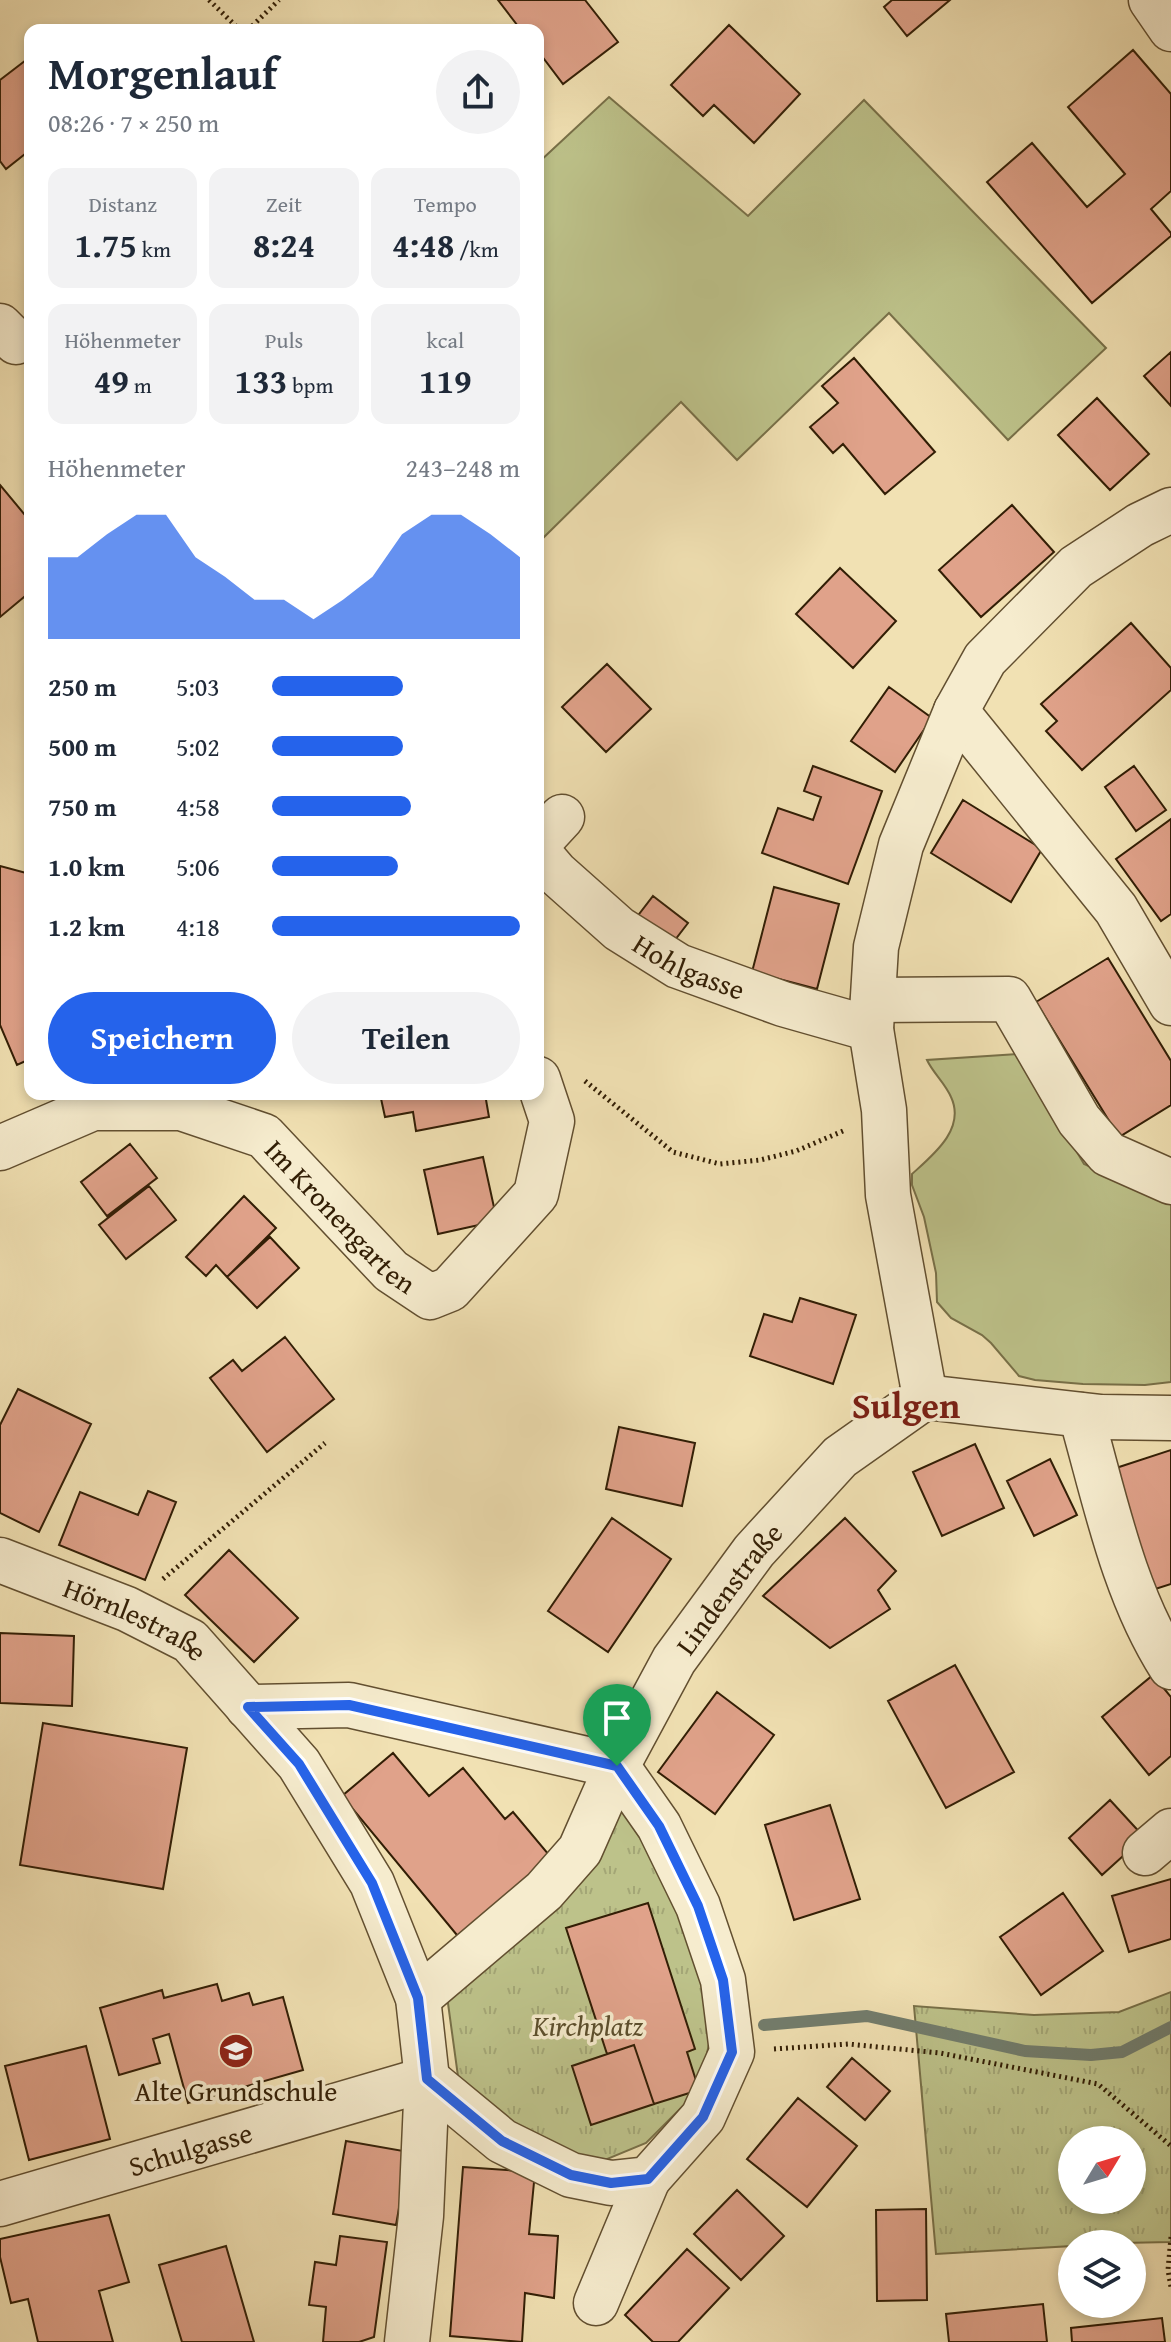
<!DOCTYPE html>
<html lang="de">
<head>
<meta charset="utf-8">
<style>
	:root { --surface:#fff; --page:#f2f2f3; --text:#1f2937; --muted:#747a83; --accent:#2563eb }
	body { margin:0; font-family:"Gentium Book Plus",serif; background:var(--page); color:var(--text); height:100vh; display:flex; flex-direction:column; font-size:30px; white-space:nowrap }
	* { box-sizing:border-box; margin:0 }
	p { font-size:26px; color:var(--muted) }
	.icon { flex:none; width:44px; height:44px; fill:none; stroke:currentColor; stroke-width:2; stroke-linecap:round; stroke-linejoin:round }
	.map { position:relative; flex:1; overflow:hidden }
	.drawer { position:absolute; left:24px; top:24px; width:520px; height:1076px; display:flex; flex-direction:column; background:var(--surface); border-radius:16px; box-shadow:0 4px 12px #0003 }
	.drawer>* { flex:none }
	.needle { width:52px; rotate:52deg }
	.fabs { position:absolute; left:1058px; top:2126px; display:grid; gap:16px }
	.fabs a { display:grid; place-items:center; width:88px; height:88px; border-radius:50%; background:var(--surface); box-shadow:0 4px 12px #0003; font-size:40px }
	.pin { position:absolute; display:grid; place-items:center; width:68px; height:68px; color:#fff; margin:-82px -34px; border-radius:50% 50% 50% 0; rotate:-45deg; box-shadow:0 0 8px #0007 }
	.pin .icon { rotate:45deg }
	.round { display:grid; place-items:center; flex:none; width:84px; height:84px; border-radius:42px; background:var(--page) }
	.headline { display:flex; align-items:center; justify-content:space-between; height:136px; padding:0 24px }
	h1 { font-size:44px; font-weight:600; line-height:60px }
	.stats { display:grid; grid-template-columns:repeat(3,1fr); gap:12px; height:136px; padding:8px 24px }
	.stats div { display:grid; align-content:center; border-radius:16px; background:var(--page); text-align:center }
	.stats b { font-size:34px; font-weight:600 }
	.stats small { font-size:22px; font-weight:400 }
	.stats p { font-size:22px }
	.chart { height:224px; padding:16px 24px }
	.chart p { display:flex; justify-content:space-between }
	.chart svg { width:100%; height:144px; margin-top:8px; fill:var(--accent); opacity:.7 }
	.button { display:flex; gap:16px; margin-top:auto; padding:16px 24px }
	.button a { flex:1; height:92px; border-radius:48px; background:var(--accent); color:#fff; font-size:32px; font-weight:600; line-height:92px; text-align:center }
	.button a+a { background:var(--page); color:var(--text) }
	ul { padding:0 24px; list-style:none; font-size:26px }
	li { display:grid; grid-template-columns:128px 96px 1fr; align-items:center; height:60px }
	li i { height:20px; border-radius:10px; background:var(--accent) }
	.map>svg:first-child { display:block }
	.green { fill:#bdc28a; stroke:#787048; stroke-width:2 }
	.park { fill:url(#park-tufts); stroke:#787048; stroke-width:2; fill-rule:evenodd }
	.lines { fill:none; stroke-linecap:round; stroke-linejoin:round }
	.stream { stroke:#727d6d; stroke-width:12 }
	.building { fill:#e0a28a; stroke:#321e05; stroke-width:2 }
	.minor-casing { stroke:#624f30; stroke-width:47 }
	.path { stroke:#321e05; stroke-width:5; stroke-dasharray:2 4; stroke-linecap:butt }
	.minor { stroke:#f6ecce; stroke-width:44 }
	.route-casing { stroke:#fff; stroke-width:16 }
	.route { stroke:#2563eb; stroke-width:10 }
	.labels { text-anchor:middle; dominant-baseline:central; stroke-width:7; stroke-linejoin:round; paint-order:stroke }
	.street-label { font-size:28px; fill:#321e05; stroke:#f6ecce }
	.park-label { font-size:28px; font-style:italic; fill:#5c4f2d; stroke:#f6ecce }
	.poi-label { font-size:28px; fill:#321e05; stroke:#f6ecce }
	.district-label { font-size:36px; font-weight:bold; fill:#7a1f14; stroke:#f6ecce }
</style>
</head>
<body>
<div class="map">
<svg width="1171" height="2342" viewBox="0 0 1171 2342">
	<defs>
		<pattern id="park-tufts" width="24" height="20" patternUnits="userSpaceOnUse" patternTransform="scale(2)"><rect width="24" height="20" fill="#bdc28a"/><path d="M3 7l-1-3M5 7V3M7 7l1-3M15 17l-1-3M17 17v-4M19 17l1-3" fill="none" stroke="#a3a676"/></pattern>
	</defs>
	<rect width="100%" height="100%" fill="#f1e1b3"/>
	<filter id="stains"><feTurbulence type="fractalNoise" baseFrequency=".0025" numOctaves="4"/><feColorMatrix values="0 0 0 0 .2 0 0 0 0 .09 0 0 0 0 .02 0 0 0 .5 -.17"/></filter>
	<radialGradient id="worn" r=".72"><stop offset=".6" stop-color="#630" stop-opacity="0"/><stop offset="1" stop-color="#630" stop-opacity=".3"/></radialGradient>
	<path class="green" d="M609 97 748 216 864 100 1106 348 1008 440 889 313 737 460 681 402 538 543V163Z
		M1019 1054 1084 1164 1171 1203V1382L1145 1385 1083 1384 1035 1380 1019 1376 991 1343 982 1335 951 1318 937 1302 936 1273 924 1217 912 1185V1174C933 1155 966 1129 951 1097 945 1083 933 1073 927 1060Z"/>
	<path class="park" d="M622 1810 712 1948 723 1980 699 2090 646 2143 588 2167 460 2091 447 1996Z
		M1171 1992V2242L1072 2244V2246L936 2254 914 2006 1034 2015 1119 2012ZM1072 2140H1132V2200H1072Z"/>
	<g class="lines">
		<path class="stream" d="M764 2025 867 2016 1025 2051 1091 2055 1122 2052 1171 2027"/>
	</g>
	<path class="building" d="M498 0H585L618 42 563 84 538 51V30H521Z
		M892 0H950L907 36 884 7Z
		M729 25 800 94 754 143 714 105 703 116 671 85Z
		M1133 50 1171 94V191L1151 209 1171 233V236L1092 303 987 182 1032 143 1087 207 1125 174 1068 107Z
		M30 57V150L6 169 0 161V80Z
		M1171 352V406L1144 376Z
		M854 358 935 452 885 494 843 444 833 453 810 427 838 403 822 386Z
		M1097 398 1149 454 1110 490 1058 435Z
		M0 485 30 521V592L0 617Z
		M1012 505 1054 552 981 617 939 570Z
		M840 568 896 621 853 668 796 614Z
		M1131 623 1171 668V690L1082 770 1046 731 1057 721 1041 704Z
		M607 664 651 709 606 752 562 707Z
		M889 687 932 718 895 772 851 741Z
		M813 766 882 791 848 884 762 853 778 808 813 820 821 797 804 791Z
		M1134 766 1166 810 1136 831 1105 787Z
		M963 800 1042 849 1011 902 931 853Z
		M1171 819V914L1161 921 1116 859Z
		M0 866 30 874V1059L17 1065 0 1025Z
		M774 887 839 904 817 989 752 972Z
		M653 896 688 923 668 949 633 922Z
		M1108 958 1171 1061V1105L1119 1137 1036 1002Z
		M380 1094H485L489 1117 416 1131 413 1112 385 1117Z
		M130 1144 157 1178 107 1216 81 1182Z
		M483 1157 497 1221 438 1234 424 1170Z
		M149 1186 176 1220 126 1259 99 1225Z
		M244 1196 276 1228 227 1277 216 1265 206 1276 186 1257Z
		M270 1237 299 1268 257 1308 227 1277Z
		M800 1298 856 1315 833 1384 750 1356 764 1314 792 1322Z
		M285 1337 334 1399 267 1452 210 1378 233 1360 242 1371Z
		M18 1389 91 1424 39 1532 0 1513V1425Z
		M619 1427 695 1443 682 1506 606 1489Z
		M975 1444 1004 1508 942 1536 913 1472Z
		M1171 1450V1584L1149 1591 1110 1470Z
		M1050 1459 1077 1515 1034 1536 1007 1481Z
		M148 1491 176 1502 145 1580 59 1545 80 1492 138 1515Z
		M612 1518 671 1559 608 1652 548 1611Z
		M845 1518 896 1571 878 1590 890 1609 830 1648 763 1596Z
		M229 1550 298 1618 254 1662 185 1595Z
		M0 1633 74 1636 72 1706 0 1703Z
		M955 1665 1014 1772 946 1808 888 1701Z
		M1153 1675 1171 1697V1756L1149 1775 1102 1717Z
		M717 1692 774 1735 715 1814 658 1772Z
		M43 1723 187 1748 163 1889 20 1865Z
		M393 1753 429 1796 463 1768 505 1819 513 1812 560 1868 466 1946 342 1796Z
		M1110 1800 1144 1837 1102 1875 1069 1838Z
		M830 1805 860 1899 794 1920 765 1825Z
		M1171 1879V1939L1129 1952 1112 1896Z
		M1063 1893 1103 1951 1041 1995 1000 1937Z
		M648 1903 695 2049 687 2052 699 2090 654 2104 634 2045 607 2054 566 1928Z
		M217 1984 222 2001 249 1993 253 2005 283 1997 303 2070 188 2103 169 2034 153 2039 160 2063 119 2075 100 2008 162 1990 164 1998Z
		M634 2045 654 2104 591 2125 572 2066Z
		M86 2046 110 2139 29 2160 5 2066Z
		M852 2058 890 2091 865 2120 827 2087Z
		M798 2098 857 2146 807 2207 747 2159Z
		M346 2141 409 2152 396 2225 333 2214Z
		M463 2167 535 2172 529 2234 558 2236 554 2298 525 2293 522 2342 450 2336Z
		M737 2190 784 2236 741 2280 694 2234Z
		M926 2209 927 2300 877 2301 876 2210Z
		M109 2215 129 2282 99 2291 113 2342H38L28 2299 11 2303 0 2257V2239Z
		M340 2236 387 2242 374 2337 359 2342H323L326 2307 309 2305 315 2262 336 2265Z
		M226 2246 254 2342H182L159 2265Z
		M687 2249 729 2288 678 2342H653L625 2315Z
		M1043 2304 1047 2342H949L946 2314Z
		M1162 2318 1165 2342H1072L1071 2328Z"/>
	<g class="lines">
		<g class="minor-casing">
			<g id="minor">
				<path d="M1151 0 1171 29"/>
				<path d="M0 326 16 342"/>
				<path d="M956 711 1116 909 1171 1003"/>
				<path d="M538 843 562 817"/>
				<path id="s1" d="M538 852 556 873 619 929 678 966 783 1004 871 1029"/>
				<path d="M873 1000 1009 999 1079 1120 1108 1154 1171 1182"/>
				<path id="s2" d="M0 1148 93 1108H181L264 1136 391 1271 430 1297 450 1289 536 1194 552 1121 538 1079"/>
				<path d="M925 1397 888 1195 884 1110 871 1029 876 947 901 845 956 711 985 659 1076 567 1140 525 1171 510"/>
				<path d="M1081 1415C1105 1499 1123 1592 1171 1667"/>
				<path id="s3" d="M0 1560 127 1609 190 1641 299 1764 372 1883 418 1998 427 2079 421 2216 407 2342"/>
				<path d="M248 1707 349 1705 617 1766"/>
				<path d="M1145 1853 1171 1831"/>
				<path id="s4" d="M418 1998 544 1891 580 1850 617 1766 674 1660 754 1551 840 1457 925 1397 1101 1417 1171 1418"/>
				<path id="s5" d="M0 2204 427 2079 502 2141 571 2175 611 2183 648 2179 703 2117 732 2052 723 1980 698 1906 659 1826 617 1766"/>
				<path d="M596 2303 648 2179"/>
			</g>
		</g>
		<path class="path" d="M209 0 240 30
			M248 30 279 0
			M585 1081 673 1152 720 1164 760 1160 796 1151 843 1131
			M163 1579 325 1443
			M774 2049 848 2044 940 2053 1098 2084 1171 2146
			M1171 2237 1168 2270 1171 2287"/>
		<use href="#minor" class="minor"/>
	</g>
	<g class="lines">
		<g class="route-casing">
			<path id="route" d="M349 1705 617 1766 659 1826 698 1906 723 1980 732 2052 703 2117 648 2179 611 2183 571 2175 502 2141 427 2079 418 1998 372 1883 299 1764 248 1707Z"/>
		</g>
		<use href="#route" class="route"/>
	</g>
	<defs>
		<g id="school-disc" transform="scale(1.8)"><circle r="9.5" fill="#8f2418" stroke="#f6ecce"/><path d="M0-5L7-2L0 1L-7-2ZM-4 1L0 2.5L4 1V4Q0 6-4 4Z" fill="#fff"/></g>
	</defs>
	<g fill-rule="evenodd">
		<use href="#school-disc" x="236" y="2051"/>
	</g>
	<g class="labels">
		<g class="street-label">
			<text stroke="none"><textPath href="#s1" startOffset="192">Hohlgasse</textPath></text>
			<text stroke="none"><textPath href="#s2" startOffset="388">Im Kronengarten</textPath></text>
			<text stroke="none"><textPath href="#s4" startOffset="522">Lindenstraße</textPath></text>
			<text stroke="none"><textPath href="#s3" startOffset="148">Hörnlestraße</textPath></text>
			<text stroke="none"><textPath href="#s5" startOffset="198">Schulgasse</textPath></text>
		</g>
		<g class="park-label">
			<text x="588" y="2025">Kirchplatz</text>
		</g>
		<g class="poi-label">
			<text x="236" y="2090">Alte Grundschule</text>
		</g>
		<g class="district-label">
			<text x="906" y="1404">Sulgen</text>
		</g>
	</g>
	<rect width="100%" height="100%" filter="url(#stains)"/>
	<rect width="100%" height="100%" fill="url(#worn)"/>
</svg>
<div class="fabs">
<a><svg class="needle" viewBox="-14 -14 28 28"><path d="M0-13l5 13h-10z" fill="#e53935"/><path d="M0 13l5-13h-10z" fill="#747a83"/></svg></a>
<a><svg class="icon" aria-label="layers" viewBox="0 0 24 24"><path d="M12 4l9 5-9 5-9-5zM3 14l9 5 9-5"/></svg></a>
</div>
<div class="pin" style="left:617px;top:1766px;background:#1e9e55"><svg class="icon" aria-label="arrive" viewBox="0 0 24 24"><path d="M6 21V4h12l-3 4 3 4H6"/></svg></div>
<section class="drawer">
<div class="headline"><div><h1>Morgenlauf</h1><p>08:26 · 7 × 250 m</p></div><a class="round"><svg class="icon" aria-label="share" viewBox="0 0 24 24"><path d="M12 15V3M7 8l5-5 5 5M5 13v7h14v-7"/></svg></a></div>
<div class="stats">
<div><p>Distanz</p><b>1.75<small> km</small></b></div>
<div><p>Zeit</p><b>8:24</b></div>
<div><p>Tempo</p><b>4:48<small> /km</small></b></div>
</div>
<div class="stats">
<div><p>Höhenmeter</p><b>49<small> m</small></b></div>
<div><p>Puls</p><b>133<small> bpm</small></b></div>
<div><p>kcal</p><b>119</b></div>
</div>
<div class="chart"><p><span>Höhenmeter</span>243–248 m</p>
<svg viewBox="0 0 160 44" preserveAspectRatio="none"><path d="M0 44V19L10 19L20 12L30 6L40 6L50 19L60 25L70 32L80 32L90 38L100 32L110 25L120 12L130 6L140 6L150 12L160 19V44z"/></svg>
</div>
<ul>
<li><b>250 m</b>5:03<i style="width:53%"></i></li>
<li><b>500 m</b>5:02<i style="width:53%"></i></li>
<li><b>750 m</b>4:58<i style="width:56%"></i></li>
<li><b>1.0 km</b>5:06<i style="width:51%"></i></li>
<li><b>1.2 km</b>4:18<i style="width:100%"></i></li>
</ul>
<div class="button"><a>Speichern</a><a>Teilen</a></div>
</section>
</div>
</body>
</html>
